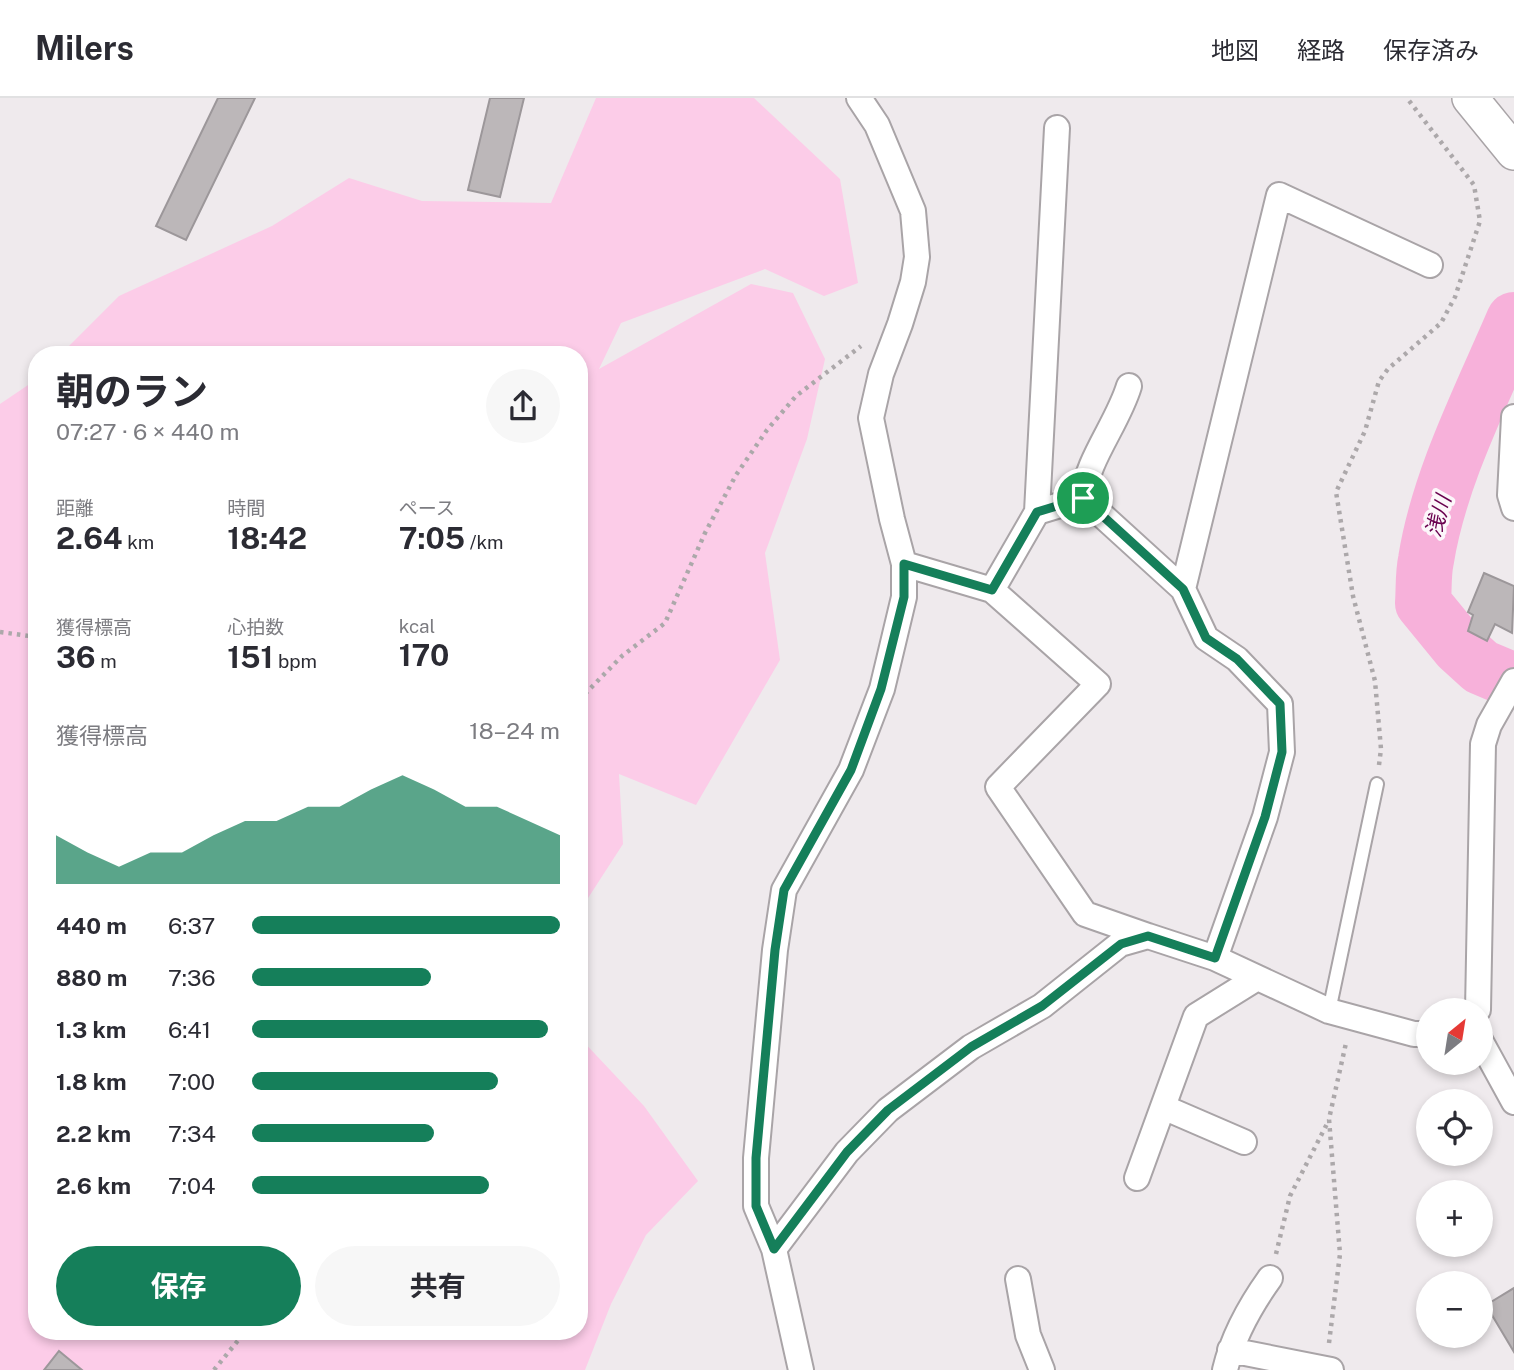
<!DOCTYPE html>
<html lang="ja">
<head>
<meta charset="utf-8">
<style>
	:root { --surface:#fff; --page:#f7f7f7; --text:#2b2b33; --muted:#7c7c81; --line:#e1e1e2; --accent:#157f5a }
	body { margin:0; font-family:"Public Sans","Noto Sans JP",sans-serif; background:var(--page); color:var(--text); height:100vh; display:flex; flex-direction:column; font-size:26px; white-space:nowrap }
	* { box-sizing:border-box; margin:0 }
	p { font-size:23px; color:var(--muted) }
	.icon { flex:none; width:38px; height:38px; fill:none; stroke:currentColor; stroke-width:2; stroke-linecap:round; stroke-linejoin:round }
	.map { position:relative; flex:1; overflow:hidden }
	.drawer { position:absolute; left:28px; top:248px; width:560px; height:994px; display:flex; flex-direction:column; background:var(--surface); border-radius:28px; box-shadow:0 4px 10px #0003 }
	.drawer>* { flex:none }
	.needle { width:46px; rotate:30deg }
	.buttons { position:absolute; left:1416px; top:900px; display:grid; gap:14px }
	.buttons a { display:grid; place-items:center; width:77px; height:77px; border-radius:50%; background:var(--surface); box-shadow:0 4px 10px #0003; font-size:35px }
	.pin { position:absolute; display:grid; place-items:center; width:60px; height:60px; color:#fff; margin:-30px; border:4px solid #fff; border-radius:50%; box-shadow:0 2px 7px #0007 }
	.round { display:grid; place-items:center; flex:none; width:74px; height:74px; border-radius:37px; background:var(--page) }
	.head { display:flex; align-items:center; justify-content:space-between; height:119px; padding:0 28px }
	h1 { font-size:38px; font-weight:700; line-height:52px }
	.stats { display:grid; grid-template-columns:repeat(3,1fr); gap:10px; height:119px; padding:7px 28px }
	.stats div { display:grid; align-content:center }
	.stats b { font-size:30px; font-weight:700 }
	.stats small { font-size:19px; font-weight:400 }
	.stats p { font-size:19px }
	.chart { height:196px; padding:14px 28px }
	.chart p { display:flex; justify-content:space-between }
	.chart svg { width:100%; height:126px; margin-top:7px; fill:var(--accent); opacity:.7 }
	.primary-button { display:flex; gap:14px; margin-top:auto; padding:14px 28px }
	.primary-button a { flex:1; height:80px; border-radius:42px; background:var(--accent); color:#fff; font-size:28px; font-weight:700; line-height:80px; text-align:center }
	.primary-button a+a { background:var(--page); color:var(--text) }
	ul { padding:0 28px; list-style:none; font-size:23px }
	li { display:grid; grid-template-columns:112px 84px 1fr; align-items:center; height:52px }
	li i { height:18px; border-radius:9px; background:var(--accent) }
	header { display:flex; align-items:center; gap:42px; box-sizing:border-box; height:98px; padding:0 35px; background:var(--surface); border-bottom:2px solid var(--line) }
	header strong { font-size:33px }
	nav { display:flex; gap:38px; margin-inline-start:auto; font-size:24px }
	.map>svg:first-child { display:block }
	.green { fill:#fccce8 }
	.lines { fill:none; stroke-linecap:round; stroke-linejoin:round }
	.river { stroke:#f7b1da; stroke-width:56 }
	.building { fill:#bcb7b9; stroke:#9c979a; stroke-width:2 }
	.lane-casing { stroke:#a9a4a7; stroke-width:16 }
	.street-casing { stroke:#a9a4a7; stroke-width:28 }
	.secondary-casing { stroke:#a9a4a7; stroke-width:38 }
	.path { stroke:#aca8aa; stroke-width:4.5; stroke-dasharray:3.5 5; stroke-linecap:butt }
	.lane { stroke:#fff; stroke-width:12 }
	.street { stroke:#fff; stroke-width:24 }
	.secondary { stroke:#fff; stroke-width:35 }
	.route-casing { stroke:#fff; stroke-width:14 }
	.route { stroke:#157f5a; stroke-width:9 }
	.labels { text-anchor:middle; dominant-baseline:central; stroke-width:7; stroke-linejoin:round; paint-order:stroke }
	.water-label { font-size:21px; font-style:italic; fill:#69004e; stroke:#fcf7fa }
</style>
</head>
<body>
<header>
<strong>Milers</strong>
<nav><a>地図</a><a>経路</a><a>保存済み</a></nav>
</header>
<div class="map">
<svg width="1514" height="1272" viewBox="0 0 1514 1272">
	<rect width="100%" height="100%" fill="#efeaed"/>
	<path class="green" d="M596 0H754L840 81 858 185 824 198 765 171 621 225 599 271 751 186 793 195 825 261 807 341 765 455 780 562 696 707 619 676 623 746 579 814V257H60L119 198 272 128 349 80 422 103 551 105Z
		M37 281V1234H579V939L644 1008 698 1083 646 1137 611 1206 585 1272H0V306Z"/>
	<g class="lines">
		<path class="river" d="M1514 222C1482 297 1439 380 1426 462 1423 476 1424 491 1423 505L1459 549 1481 569 1514 583"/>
	</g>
	<path class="building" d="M218 0H255L186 142 156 128Z
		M490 0H524L500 99 468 92Z
		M1484 475 1514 488 1512 535 1495 526 1487 543 1468 533 1473 517 1468 514Z
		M1514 1190V1254L1486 1207Z
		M59 1253 82 1272H44Z"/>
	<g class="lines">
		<g class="lane-casing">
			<path id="lane" d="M1329 913 1377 686"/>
		</g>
		<g class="street-casing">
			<path id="street" d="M1514 319 1510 397 1514 410
				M1083 400C1086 363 1118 325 1129 288
				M1037 414 1083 400 1183 491 1206 540 1237 561 1280 606 1282 654 1265 719 1215 860
				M904 466 992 492 1037 414 1057 30
				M1183 491 1279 97 1430 167
				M992 492 1098 586 998 689 1085 816 1148 838
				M1478 912 1483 646 1489 627 1514 583
				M1480 942 1514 1004
				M1163 1009 1244 1044
				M1137 1080 1196 918 1257 880
				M774 1151 847 1054 888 1012 971 949 1042 908 1120 846 1148 838 1215 860 1329 913 1414 936H1428
				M1018 1181 1028 1237 1042 1272
				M1230 1252 1331 1272
				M801 1272 774 1151 756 1108V1060L775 852 784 792 851 672 882 591 904 499V466L892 421 871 320 881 276 900 226 913 184 917 159 913 113 877 27 859 0
				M1225 1272C1233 1238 1250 1208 1270 1180"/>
		</g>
		<g class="secondary-casing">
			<path id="secondary" d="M1470 0 1514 54"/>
		</g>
		<path class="path" d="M0 534 37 539
			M579 602 622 558 665 525 705 435 736 377 767 332 796 298 861 248
			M1379 667 1381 651 1375 583 1353 498 1336 394 1365 333 1379 283 1388 271 1441 225 1455 199 1480 123 1474 87 1407 0
			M1276 1156 1290 1098 1329 1022
			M1329 1245 1340 1156 1329 1021 1346 945
			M214 1272 245 1234"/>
		<use href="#lane" class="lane"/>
		<use href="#street" class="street"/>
		<use href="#secondary" class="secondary"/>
	</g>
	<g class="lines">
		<g class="route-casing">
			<path id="route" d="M1083 400 1183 491 1206 540 1237 561 1280 606 1282 654 1265 719 1215 860 1148 838 1121 846 1042 908 971 949 888 1012 847 1054 774 1151 756 1108V1060L775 852 784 792 851 672 881 591 904 499V466L992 492 1037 414Z"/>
		</g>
		<use href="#route" class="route"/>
	</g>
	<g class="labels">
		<g class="water-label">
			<text transform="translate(1438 418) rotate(-74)">浅川</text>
		</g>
	</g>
</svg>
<div class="buttons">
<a><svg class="needle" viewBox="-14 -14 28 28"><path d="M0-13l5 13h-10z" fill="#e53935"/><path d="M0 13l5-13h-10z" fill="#7c7c81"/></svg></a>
<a><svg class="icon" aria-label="locate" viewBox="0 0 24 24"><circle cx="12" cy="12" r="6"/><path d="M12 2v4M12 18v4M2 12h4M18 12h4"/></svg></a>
<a>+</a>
<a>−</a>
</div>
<div class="pin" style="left:1083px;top:400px;background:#1e9e55"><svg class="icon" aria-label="arrive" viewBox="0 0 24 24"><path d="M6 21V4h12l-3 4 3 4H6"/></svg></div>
<section class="drawer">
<div class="head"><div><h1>朝のラン</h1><p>07:27 · 6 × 440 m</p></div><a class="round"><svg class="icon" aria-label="share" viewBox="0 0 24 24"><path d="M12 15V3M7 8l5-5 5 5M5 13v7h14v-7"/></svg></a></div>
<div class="stats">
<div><p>距離</p><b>2.64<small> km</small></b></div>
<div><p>時間</p><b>18:42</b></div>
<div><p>ペース</p><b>7:05<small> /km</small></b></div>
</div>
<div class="stats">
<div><p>獲得標高</p><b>36<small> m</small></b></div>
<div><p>心拍数</p><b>151<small> bpm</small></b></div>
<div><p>kcal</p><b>170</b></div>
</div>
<div class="chart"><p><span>獲得標高</span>18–24 m</p>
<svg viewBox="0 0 160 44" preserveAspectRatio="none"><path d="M0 44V27L10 33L20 38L30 33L40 33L50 27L60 22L70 22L80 17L90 17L100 11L110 6L120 11L130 17L140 17L150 22L160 27V44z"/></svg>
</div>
<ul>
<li><b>440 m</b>6:37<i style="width:100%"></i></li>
<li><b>880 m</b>7:36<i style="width:58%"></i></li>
<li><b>1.3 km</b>6:41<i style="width:96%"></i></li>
<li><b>1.8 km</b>7:00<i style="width:80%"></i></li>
<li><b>2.2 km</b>7:34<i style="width:59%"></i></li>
<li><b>2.6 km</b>7:04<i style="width:77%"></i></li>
</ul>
<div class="primary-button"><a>保存</a><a>共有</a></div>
</section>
</div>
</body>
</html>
